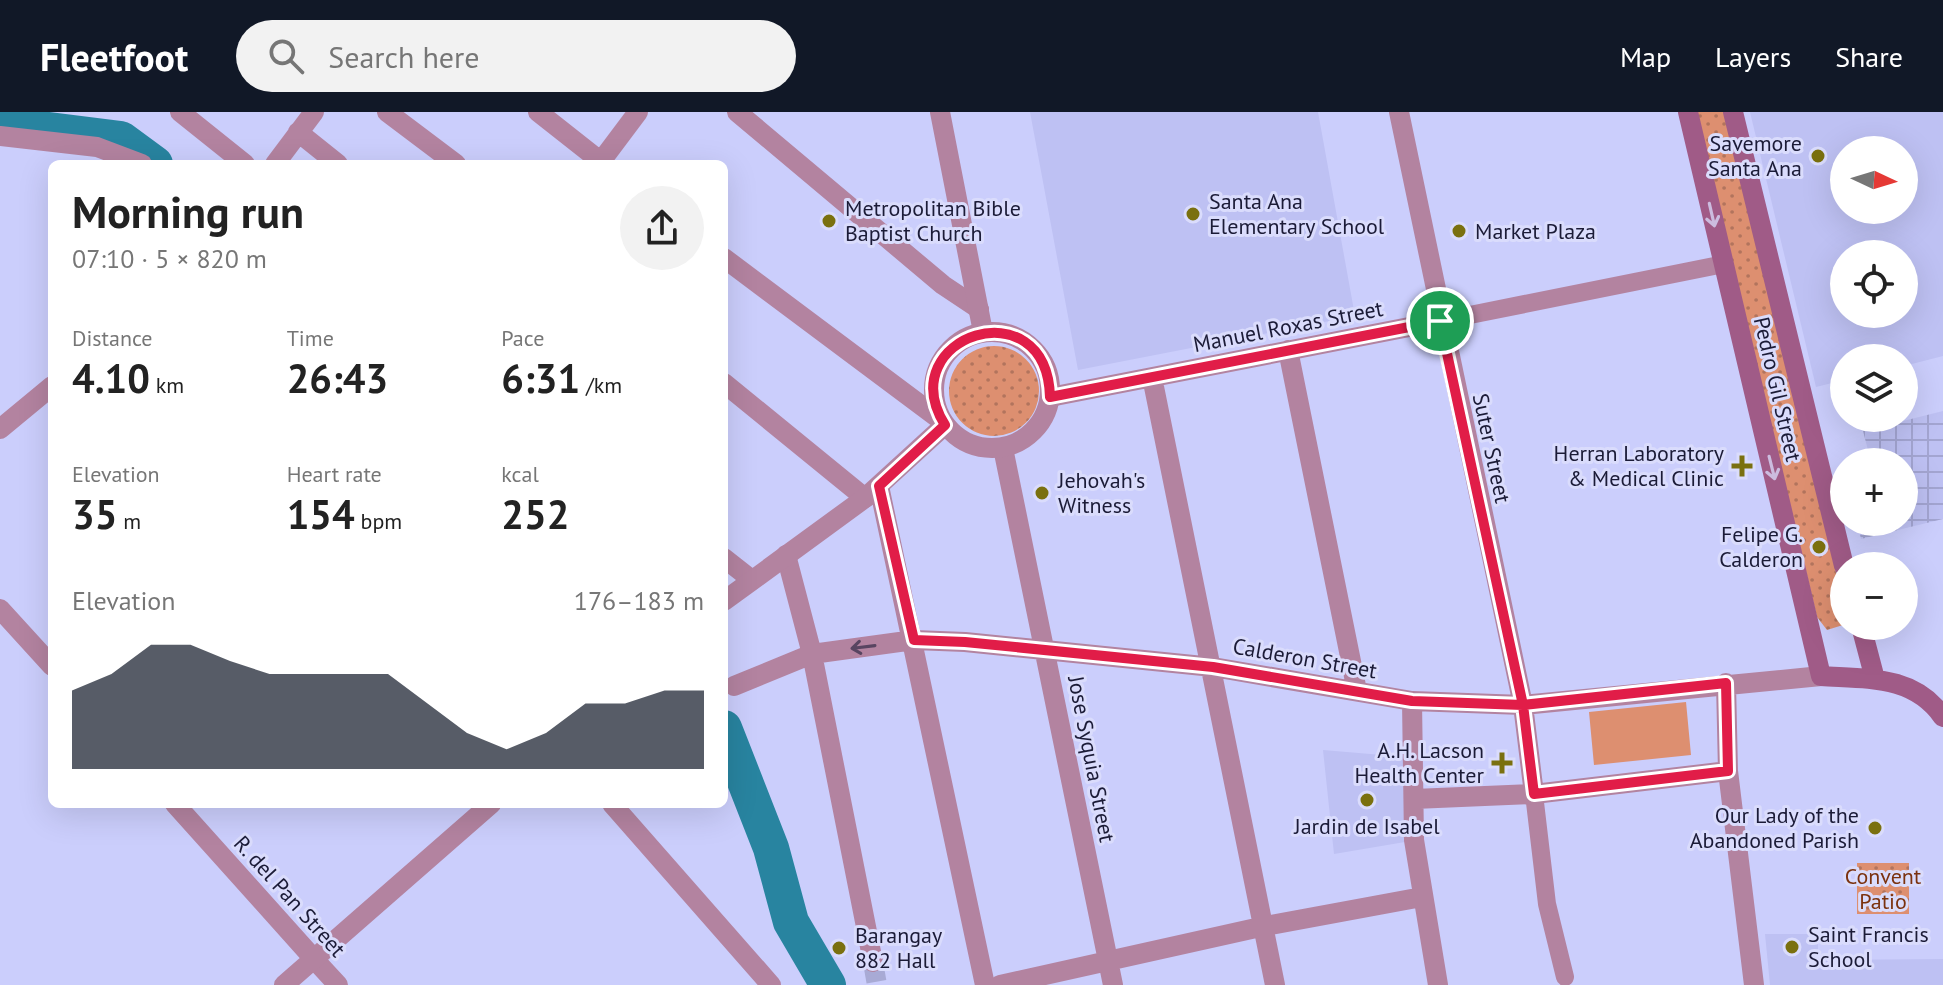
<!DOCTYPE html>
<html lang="en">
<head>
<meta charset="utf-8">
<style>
	:root { --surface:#fff; --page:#f2f2f2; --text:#222; --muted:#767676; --accent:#111827 }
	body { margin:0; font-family:"PT Sans",sans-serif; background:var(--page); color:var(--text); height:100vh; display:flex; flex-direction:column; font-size:30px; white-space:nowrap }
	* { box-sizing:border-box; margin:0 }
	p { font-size:26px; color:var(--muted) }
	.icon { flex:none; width:44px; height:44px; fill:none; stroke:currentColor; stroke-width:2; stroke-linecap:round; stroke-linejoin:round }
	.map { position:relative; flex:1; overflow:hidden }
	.drawer { position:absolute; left:48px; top:48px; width:680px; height:648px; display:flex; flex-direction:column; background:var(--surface); border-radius:12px; box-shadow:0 8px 32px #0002 }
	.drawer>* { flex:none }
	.needle { width:52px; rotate:94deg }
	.fabs { position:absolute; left:1830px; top:24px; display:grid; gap:16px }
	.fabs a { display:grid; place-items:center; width:88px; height:88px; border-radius:50%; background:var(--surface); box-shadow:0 8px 32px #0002; font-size:40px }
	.pin { position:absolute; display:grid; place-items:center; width:68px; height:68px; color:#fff; margin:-34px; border:4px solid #fff; border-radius:50%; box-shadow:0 2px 8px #0007 }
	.round { display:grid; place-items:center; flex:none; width:84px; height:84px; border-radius:42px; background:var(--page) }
	.overview { display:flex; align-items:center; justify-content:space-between; height:136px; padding:0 24px }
	h1 { font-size:44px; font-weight:600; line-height:60px }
	.figures { display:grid; grid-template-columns:repeat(3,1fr); gap:12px; height:136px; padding:8px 24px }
	.figures div { display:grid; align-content:center }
	.figures b { font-size:40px; font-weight:600 }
	.figures small { font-size:22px; font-weight:400 }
	.figures p { font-size:22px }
	.chart { height:224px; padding:16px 24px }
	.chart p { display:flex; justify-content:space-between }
	.chart svg { width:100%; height:144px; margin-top:8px; fill:var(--accent); opacity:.7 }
	header { display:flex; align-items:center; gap:48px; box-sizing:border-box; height:112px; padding:0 40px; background:var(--accent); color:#fff }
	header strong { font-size:38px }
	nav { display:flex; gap:44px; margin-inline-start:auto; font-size:28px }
	.search { width:560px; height:72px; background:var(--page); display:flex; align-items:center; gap:20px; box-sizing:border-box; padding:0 28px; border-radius:44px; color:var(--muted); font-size:30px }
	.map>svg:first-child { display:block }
	.built { fill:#bec1f3; fill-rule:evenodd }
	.industrial { fill:url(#industrial-grid) }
	.park { fill:url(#park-dots) }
	.pitch { fill:#dd8f70 }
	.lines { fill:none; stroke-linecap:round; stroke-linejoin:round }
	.river { stroke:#2884a0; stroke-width:36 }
	.minor-tunnel { stroke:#a8aad5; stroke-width:20; stroke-dasharray:20 10; stroke-linecap:butt }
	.pedestrian { stroke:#b383a0; stroke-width:18 }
	.minor { stroke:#b383a0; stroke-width:20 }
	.tertiary { stroke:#b383a0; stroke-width:20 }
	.secondary { stroke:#a05b87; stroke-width:20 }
	.oneway { stroke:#ccbcdf }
	.oneway2 { stroke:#584561 }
	.route-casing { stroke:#fff; stroke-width:16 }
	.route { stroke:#e11d48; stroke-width:10 }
	.poi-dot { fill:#7a700f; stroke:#dadcfc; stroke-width:3 }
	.labels { text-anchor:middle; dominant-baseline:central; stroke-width:6; stroke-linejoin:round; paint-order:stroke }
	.poi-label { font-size:22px; fill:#1b1b37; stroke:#dadcfc; text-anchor:start }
	.street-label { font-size:22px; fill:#1b1b37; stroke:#dadcfc }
	.park-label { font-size:22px; fill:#7b320f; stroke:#dadcfc }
</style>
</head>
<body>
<header>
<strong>Fleetfoot</strong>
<div class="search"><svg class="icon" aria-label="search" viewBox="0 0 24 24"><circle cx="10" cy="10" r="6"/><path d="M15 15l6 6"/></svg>Search here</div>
<nav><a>Map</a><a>Layers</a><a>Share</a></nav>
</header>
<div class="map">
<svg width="1943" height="873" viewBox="0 0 1943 873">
	<defs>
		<pattern id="industrial-grid" width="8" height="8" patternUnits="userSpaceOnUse" patternTransform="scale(2)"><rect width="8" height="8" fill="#bec1f3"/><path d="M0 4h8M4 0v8" fill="none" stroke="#a3a5d1"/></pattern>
		<pattern id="park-dots" width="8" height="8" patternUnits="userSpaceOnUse" patternTransform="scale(2)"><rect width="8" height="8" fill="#dd8f70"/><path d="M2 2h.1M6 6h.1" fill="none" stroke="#b2745d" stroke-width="1.8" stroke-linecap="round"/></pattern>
	</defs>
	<rect width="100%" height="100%" fill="#cbcefc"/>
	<path class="built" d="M1030 0H1318L1355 204 1078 258Z
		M1750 0H1943V244L1904 254V246H1844V268L1816 275ZM1844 38H1904V98H1844ZM1844 142H1904V202H1844Z
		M1323 638 1406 645 1405 730 1334 742Z
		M1765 822H1818V848L1943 847V873H1770Z"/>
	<path class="industrial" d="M1943 299V407L1861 427 1857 410H1904V350H1844V354L1843 349 1869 342 1863 319Z"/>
	<path class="park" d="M1696 0H1724L1844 493 1843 513 1827 518 1817 505Z
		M949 279a45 45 0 1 1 90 0a45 45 0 1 1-90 0Z
		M1857 751H1909V802H1857Z"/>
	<path class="pitch" d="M1686 590 1691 643 1594 653 1589 600Z"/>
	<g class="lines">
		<path class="river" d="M0 12 121 27 155 52
			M724 616 771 736 791 810 828 873"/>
		<path class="minor-tunnel" d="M873 850 877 873"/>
		<path class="pedestrian" d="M1440 209 1724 152
			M1534 682 1547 792 1565 865"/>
		<path class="minor" d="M180 0 245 52
			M387 0 456 52
			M538 0 604 52
			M737 0 943 173 979 197
			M1399 0 1523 593 1534 682
			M298 20 338 52
			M0 24 97 35 142 52
			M275 52 314 0
			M599 52 638 0
			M724 146 942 309
			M1288 238 1357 579
			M1152 265 1275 873
			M724 271 865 386
			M1050 285 1440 209
			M0 317 52 274
			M1003 336 1113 873
			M879 374 985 873
			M786 443 812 542 873 850
			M724 446 752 468
			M1726 571 1728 659 1754 873
			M734 574 812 542 914 528 965 530 1213 555 1412 589 1523 593 1821 564
			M1412 589 1414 728 1438 873
			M1414 687 1534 682 1728 659
			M612 692 771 873
			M314 847 338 873
			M1000 873 1265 814 1422 785"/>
		<path class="tertiary" d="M940 0 983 220
			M934 278a58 58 0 1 1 116 0a58 58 0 1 1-116 0Z
			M724 489 865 386 945 313
			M0 497 52 554
			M175 692 314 847
			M284 873 491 692"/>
		<path class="secondary" d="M1688 0 1821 564C1867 567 1914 563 1943 605
			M1733 0 1844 454
			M1861 514 1875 567"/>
	</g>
	<defs><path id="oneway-shaft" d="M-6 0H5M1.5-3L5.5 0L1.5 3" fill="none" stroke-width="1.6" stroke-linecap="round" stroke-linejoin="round" transform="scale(2)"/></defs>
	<g class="oneway">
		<use href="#oneway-shaft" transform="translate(1712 103) rotate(77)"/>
		<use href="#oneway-shaft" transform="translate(1772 356) rotate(76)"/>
	</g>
	<use class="oneway2" href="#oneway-shaft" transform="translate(863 535) rotate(173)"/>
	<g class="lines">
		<g class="route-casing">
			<path id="route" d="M1440 209 1050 285C1047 173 890 224 945 313L879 374 914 528 965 530 1213 555 1412 589 1523 593 1534 682 1728 659 1726 571 1523 593 1440 209"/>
		</g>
		<use href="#route" class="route"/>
	</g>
	<g class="poi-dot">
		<circle cx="1818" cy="44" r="8"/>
		<circle cx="1193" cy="102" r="8"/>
		<circle cx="829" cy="109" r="8"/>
		<circle cx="1459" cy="119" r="8"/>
		<path d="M1738 342h8v8h8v8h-8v8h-8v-8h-8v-8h8z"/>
		<circle cx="1042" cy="381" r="8"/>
		<circle cx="1819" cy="435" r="8"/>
		<path d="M1498 639h8v8h8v8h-8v8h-8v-8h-8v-8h8z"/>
		<circle cx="1367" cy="688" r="8"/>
		<circle cx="1875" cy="716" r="8"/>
		<circle cx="1792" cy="835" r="8"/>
		<circle cx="839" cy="836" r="8"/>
	</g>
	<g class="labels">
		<g class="poi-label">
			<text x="1802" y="31" text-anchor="end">Savemore<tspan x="1802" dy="25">Santa Ana</tspan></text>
			<text x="1209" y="89">Santa Ana<tspan x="1209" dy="25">Elementary School</tspan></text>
			<text x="845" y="96">Metropolitan Bible<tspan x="845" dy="25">Baptist Church</tspan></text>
			<text x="1475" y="119">Market Plaza</text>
			<text x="1724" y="341" text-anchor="end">Herran Laboratory<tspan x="1724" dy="25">&amp; Medical Clinic</tspan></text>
			<text x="1058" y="368">Jehovah's<tspan x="1058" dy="25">Witness</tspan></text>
			<text x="1803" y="422" text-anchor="end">Felipe G.<tspan x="1803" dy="25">Calderon</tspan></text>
			<text x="1484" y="638" text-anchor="end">A.H. Lacson<tspan x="1484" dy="25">Health Center</tspan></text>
			<text x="1859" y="703" text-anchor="end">Our Lady of the<tspan x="1859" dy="25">Abandoned Parish</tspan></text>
			<text x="1367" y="714" text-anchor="middle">Jardin de Isabel</text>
			<text x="1808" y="822">Saint Francis<tspan x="1808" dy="25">School</tspan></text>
			<text x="855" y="823">Barangay<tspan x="855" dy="25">882 Hall</tspan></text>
		</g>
		<g class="street-label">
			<text transform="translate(1288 214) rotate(-11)">Manuel Roxas Street</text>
			<text transform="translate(1778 277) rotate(77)">Pedro Gil Street</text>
			<text transform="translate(1492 336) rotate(78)">Suter Street</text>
			<text transform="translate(1305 546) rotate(10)">Calderon Street</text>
			<text transform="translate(1092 647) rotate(79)">Jose Syquia Street</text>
			<text transform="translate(290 784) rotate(48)">R. del Pan Street</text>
		</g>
		<g class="park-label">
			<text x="1883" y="764">Convent<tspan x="1883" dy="25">Patio</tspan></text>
		</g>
	</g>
</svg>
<div class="fabs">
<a><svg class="needle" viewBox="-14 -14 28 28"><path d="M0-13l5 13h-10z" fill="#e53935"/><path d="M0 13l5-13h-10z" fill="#767676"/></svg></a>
<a><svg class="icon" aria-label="locate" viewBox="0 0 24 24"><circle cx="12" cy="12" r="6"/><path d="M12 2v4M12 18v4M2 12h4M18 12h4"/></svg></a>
<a><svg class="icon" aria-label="layers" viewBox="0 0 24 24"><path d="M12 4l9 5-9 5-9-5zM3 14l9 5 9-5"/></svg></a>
<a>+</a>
<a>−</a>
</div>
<div class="pin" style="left:1440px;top:209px;background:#1e9e55"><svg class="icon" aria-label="arrive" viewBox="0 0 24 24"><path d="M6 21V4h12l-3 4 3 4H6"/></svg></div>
<section class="drawer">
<div class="overview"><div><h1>Morning run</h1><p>07:10 · 5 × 820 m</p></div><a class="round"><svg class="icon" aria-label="share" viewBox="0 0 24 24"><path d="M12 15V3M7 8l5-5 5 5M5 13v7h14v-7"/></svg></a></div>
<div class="figures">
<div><p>Distance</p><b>4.10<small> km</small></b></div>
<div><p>Time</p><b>26:43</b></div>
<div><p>Pace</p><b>6:31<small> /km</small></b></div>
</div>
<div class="figures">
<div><p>Elevation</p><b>35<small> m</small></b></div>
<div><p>Heart rate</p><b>154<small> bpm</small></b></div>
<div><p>kcal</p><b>252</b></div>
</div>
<div class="chart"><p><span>Elevation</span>176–183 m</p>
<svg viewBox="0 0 160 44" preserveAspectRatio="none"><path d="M0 44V20L10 15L20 6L30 6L40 11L50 15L60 15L70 15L80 15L90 24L100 33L110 38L120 33L130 24L140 24L150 20L160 20V44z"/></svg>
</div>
</section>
</div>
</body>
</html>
